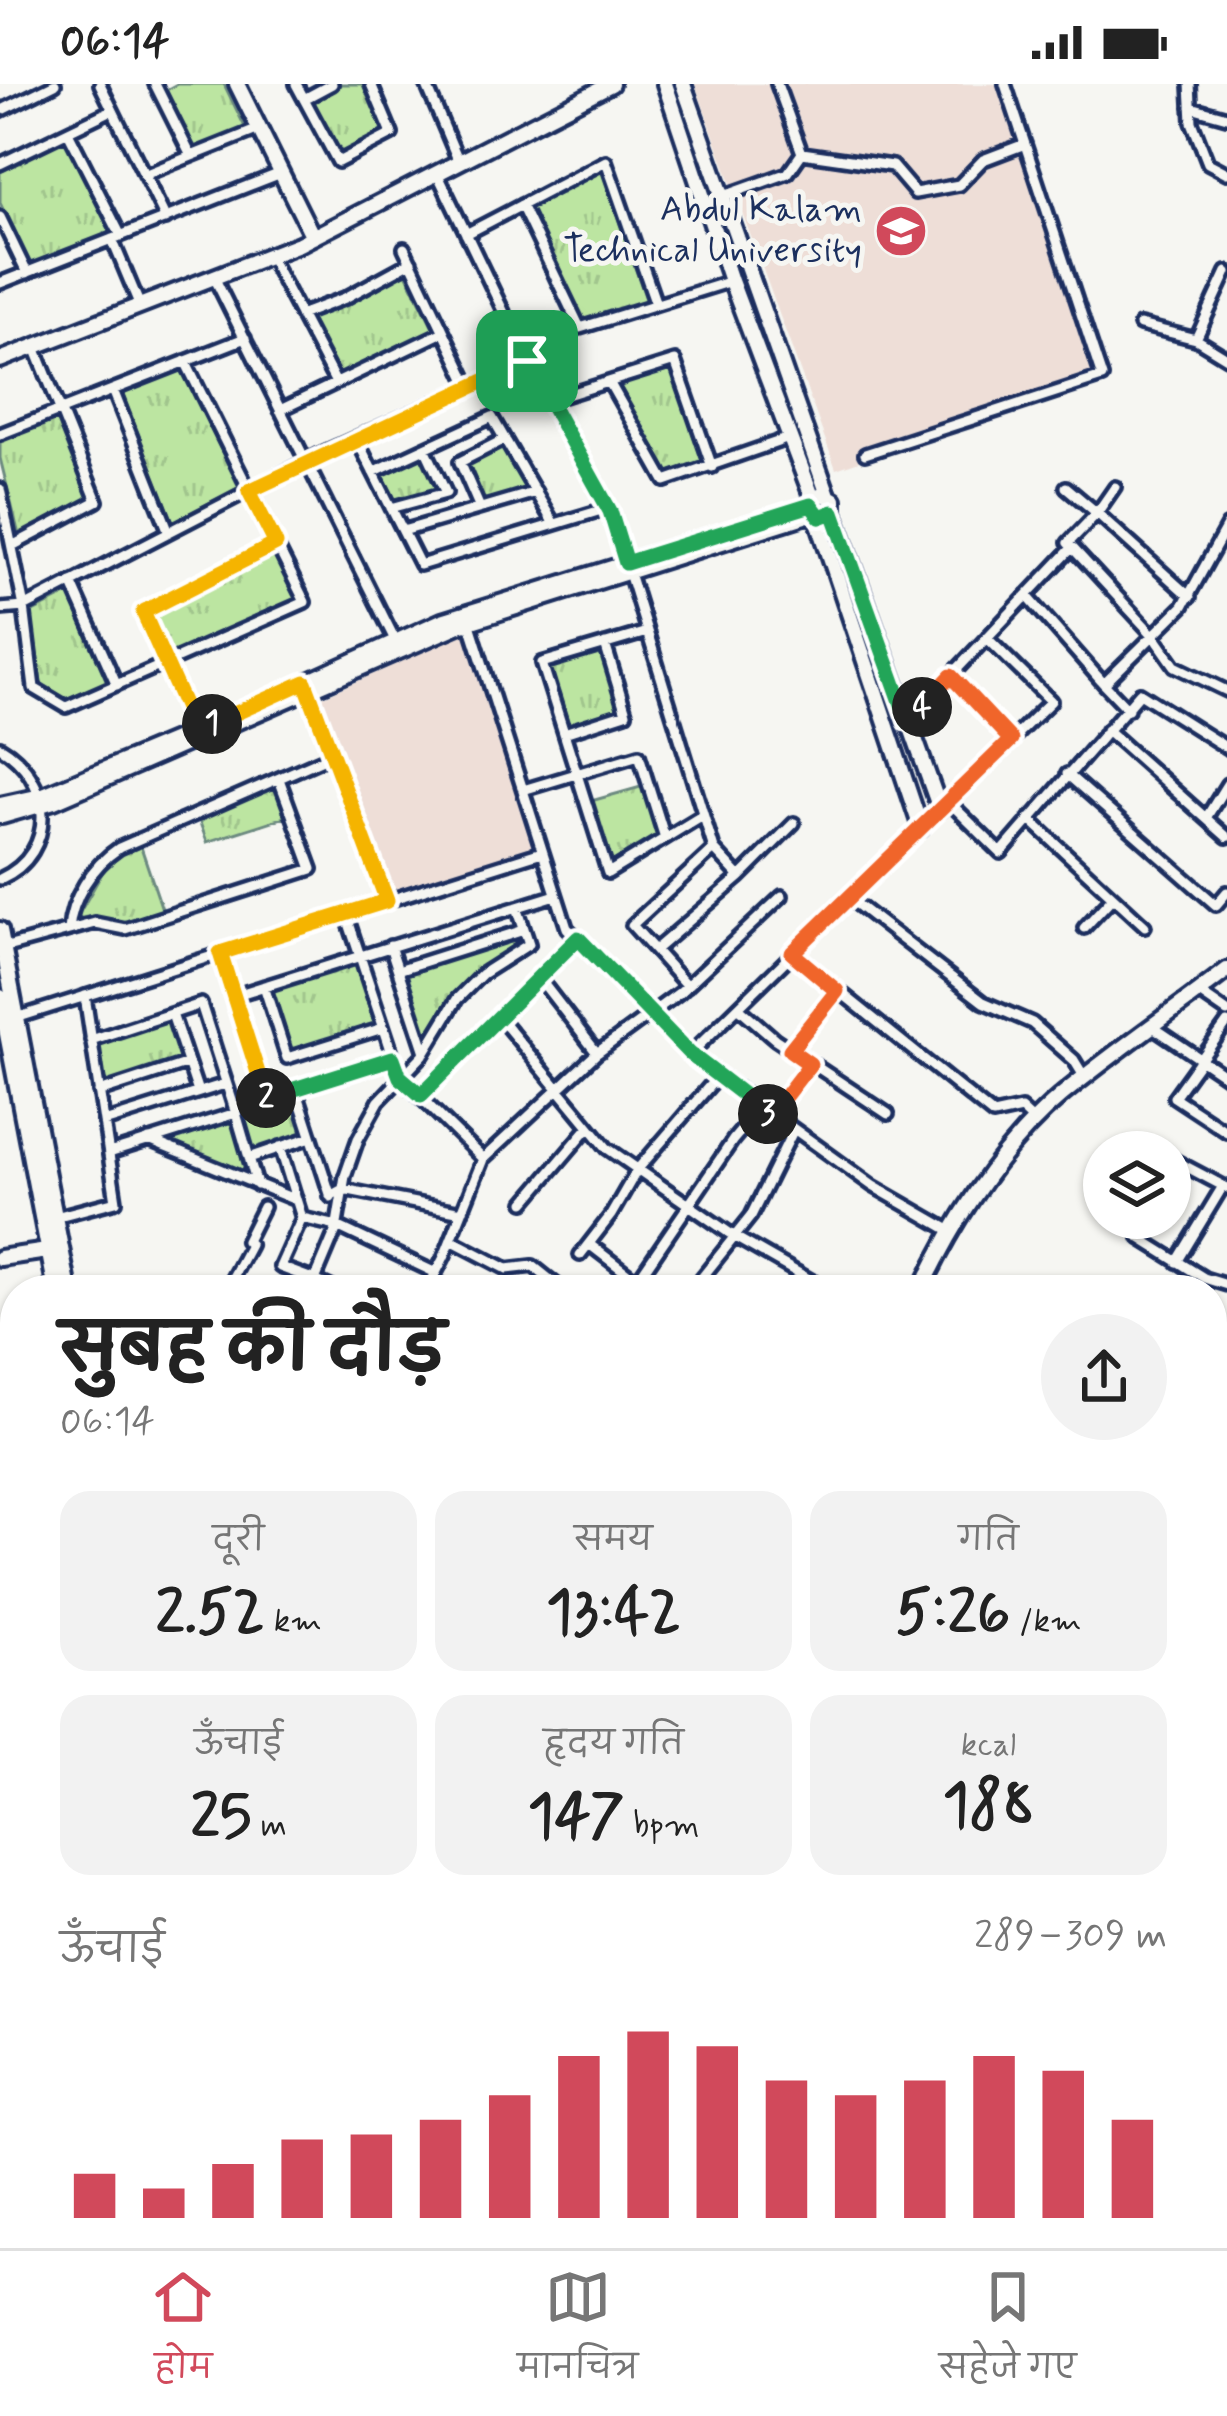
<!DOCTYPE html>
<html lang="hi">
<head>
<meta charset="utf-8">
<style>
	:root { --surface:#fff; --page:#f2f2f2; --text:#222; --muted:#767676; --line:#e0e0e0; --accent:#d1495b }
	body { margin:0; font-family:Mynerve,"Playpen Sans Deva",sans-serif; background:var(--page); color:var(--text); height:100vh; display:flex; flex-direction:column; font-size:45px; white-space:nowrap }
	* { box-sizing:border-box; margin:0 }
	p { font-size:39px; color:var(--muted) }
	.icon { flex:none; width:66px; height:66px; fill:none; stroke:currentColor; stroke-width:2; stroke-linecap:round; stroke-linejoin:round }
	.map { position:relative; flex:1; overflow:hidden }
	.drawer { position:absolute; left:0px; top:1191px; width:1227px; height:975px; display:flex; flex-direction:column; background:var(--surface); border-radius:48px 48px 0 0; box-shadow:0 3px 9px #0004 }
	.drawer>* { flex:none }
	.fabs { position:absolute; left:1083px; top:1047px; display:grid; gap:24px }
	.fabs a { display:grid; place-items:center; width:108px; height:108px; border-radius:50%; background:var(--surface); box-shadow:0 3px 9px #0004; font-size:60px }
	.pin { position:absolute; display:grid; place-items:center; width:102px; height:102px; color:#fff; margin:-51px; border-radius:24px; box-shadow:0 6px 18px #0006 }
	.km { position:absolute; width:60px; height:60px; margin:-30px; border-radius:50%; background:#222; color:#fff; font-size:33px; line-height:60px; text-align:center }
	.round { display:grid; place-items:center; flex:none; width:126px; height:126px; border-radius:63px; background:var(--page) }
	.summary { display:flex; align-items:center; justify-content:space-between; height:204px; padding:0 60px }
	h1 { font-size:66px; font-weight:700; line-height:90px }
	.figures { display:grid; grid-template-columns:repeat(3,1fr); gap:18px; height:204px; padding:12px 60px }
	.figures div { display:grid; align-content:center; border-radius:30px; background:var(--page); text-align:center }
	.figures b { font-size:60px; font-weight:700 }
	.figures small { font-size:33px; font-weight:400 }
	.figures p { font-size:33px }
	.chart { height:336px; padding:24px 60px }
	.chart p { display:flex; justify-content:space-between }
	.chart svg { width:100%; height:216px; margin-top:12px; stroke:var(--accent); stroke-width:6 }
	.status { display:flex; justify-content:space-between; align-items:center; height:84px; padding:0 60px; background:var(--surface); direction:ltr }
	.status svg { height:33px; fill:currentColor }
	.menu { display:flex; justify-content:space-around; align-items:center; height:168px; border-top:3px solid var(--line); background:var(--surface); font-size:33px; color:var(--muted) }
	.menu a { display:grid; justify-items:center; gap:6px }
	.menu .active { color:var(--accent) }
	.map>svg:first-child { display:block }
	.built { fill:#eeded7 }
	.grass { fill:url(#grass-tufts); stroke:#6c8a80; stroke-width:3 }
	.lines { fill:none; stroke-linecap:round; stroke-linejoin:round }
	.street-casing { stroke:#1b2f5e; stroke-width:18 }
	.secondary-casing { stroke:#1b2f5e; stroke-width:22 }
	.street { stroke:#f6f6f2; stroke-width:9 }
	.secondary { stroke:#f6f6f2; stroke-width:14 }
	.split-1-casing { stroke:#fff; stroke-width:24 }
	.split-2-casing { stroke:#fff; stroke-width:24 }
	.split-3-casing { stroke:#fff; stroke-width:24 }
	.split-4-casing { stroke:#fff; stroke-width:24 }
	.split-5-casing { stroke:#fff; stroke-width:24 }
	.split-1 { stroke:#f5b400; stroke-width:15 }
	.split-2 { stroke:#f5b400; stroke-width:15 }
	.split-3 { stroke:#22a559; stroke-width:15 }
	.split-4 { stroke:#f0652b; stroke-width:15 }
	.split-5 { stroke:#22a559; stroke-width:15 }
	.labels { text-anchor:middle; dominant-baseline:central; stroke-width:10; stroke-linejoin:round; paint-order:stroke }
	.poi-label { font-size:36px; fill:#1b2f5e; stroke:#f6f6f2; text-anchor:end }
</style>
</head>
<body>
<div class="status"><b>06:14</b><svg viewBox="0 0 49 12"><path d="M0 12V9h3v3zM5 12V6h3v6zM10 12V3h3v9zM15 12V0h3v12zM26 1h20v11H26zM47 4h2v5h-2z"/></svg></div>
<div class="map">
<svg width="1227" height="2164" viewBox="0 0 1227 2164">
	<defs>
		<pattern id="grass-tufts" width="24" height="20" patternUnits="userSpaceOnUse" patternTransform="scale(3)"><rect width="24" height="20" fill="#bce5a1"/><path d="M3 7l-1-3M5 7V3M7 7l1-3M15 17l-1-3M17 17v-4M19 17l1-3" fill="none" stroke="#a1c58d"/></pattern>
	</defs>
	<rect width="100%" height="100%" fill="#f6f6f2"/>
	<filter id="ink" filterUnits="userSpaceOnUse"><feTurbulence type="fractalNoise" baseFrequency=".00833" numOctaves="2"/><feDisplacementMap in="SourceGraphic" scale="24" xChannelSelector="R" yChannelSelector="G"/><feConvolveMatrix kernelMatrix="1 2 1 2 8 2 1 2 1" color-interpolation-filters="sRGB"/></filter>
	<g filter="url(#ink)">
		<path class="built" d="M695 0H1004L1102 293 836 385Z
			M466 549 535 762 393 808 320 614Z"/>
		<path class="grass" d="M177 0H224L246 45 195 64 166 6Z
			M340 0H364L384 48 339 71 310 15Z
			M65 55 112 150 30 182 0 119V88Z
			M602 87 647 218 583 239 529 123Z
			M406 189 435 247 338 291 309 234Z
			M671 284 703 380 668 390 616 302Z
			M182 285 239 403 173 438 122 309Z
			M57 334 89 415 19 451 0 374V355Z
			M502 362 527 406 483 419 465 380Z
			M423 369 441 406 397 419 381 388Z
			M273 468 298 516 170 570 152 533Z
			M69 510 107 598 66 615 41 599 31 529Z
			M603 564 621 625 567 642 548 582Z
			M276 702 288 732 207 758 199 736Z
			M644 702 659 752 611 781 591 717Z
			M140 760 163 828 122 841 93 832 76 835 110 775Z
			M520 852 521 861 469 895 424 954 404 889Z
			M357 878 377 941 290 969 270 906Z
			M171 937 183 977 104 1002 97 960Z
			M293 1009 306 1051 252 1068 239 1026Z
			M233 1035 251 1092 161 1057Z"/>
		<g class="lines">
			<g class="street-casing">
				<path id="street" d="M100 0 166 135
					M155 0 191 72
					M296 0 338 78 392 50 371 0
					M426 0 459 78
					M777 0 802 69
					M1190 0 1192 38 1208 79 1227 89
					M304 15 332 0
					M1191 23 1227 33
					M0 27 55 0
					M68 48 121 152
					M0 80 112 26
					M437 89 534 291 610 427 714 765 632 841 687 902
					M144 91 259 45
					M721 113 788 89 802 69 892 82 915 109 959 101 983 76 1025 60
					M521 121 580 244 731 197
					M0 133 27 189
					M466 150 606 77 656 220
					M112 155 140 222
					M404 164 470 303
					M269 171 336 299
					M1227 188 1196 255 1227 274
					M214 193 396 558
					M0 199 281 89
					M300 231 345 214 411 178
					M1140 241 1196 255
					M609 298 665 397 789 354
					M113 306 169 448
					M548 317 675 277 712 383
					M280 326 443 248
					M0 350 245 254
					M356 354 420 481 608 424
					M865 370 1102 293 1005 0
					M373 388 492 333 554 440
					M1066 403 1097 429 1115 403
					M0 405 24 523 34 604 66 623 305 518 185 277
					M391 424 446 409 425 364
					M480 424 460 378 505 355
					M403 447 536 408
					M12 462 97 417 35 263
					M71 498 117 601
					M1028 513 1104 600
					M1190 513 1097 429 1068 459 1154 552 1175 582 1227 607
					M0 525 24 523 320 370 527 277
					M468 534 567 844 690 970 1051 617 987 554
					M647 548 542 579 608 789 703 731
					M951 592 1011 656
					M307 602 387 817
					M1128 625 1104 600 1183 522 1227 442
					M908 637 1070 466
					M1107 646 1227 753
					M196 647 143 528 276 460
					M564 649 626 629 605 560
					M0 663C52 693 60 768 0 795
					M1067 690 1216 821 1227 808
					M523 706 639 671 665 754
					M948 717 1001 769 1140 609 1227 664
					M1206 734 1227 700
					M1029 735 1145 842
					M714 765 740 793 794 739
					M849 814 983 918 1032 939 1074 976 1085 994
					M346 830 400 993 483 1075 444 1173 427 1206
					M1084 844 1112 814
					M69 846C71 815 92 782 119 764L332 671
					M390 862 425 968
					M3 864 95 839 125 845 312 785 279 695
					M655 866 740 793
					M220 869 265 1014 393 974
					M792 869 993 1031 1021 1025 1035 1038
					M398 886 524 846
					M539 894 597 969
					M264 902 287 974 383 944
					M1198 908 1227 928
					M233 912 556 811
					M738 923 775 955 888 1030
					M172 930 198 1008
					M499 933 607 1064 735 1153 828 1206
					M16 934 542 768
					M1227 939 1174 1013 1227 1048
					M1153 943 1227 993
					M91 956 201 920 236 1029
					M790 966 837 907
					M690 970 873 1102 953 1148
					M296 1005 331 1113
					M99 1008 188 979
					M421 1011 578 855
					M234 1024 265 1014
					M770 1032 810 980
					M104 1038 225 1000
					M149 1056 296 1116
					M1149 1062 1159 1068
					M280 1063 302 1134 280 1183 315 1196
					M109 1069 236 1029 257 1101
					M249 1074 311 1053
					M1170 1074 1227 1104
					M483 1075 597 969 679 909 782 812
					M330 1112 343 1105 462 1128
					M525 1118 587 1045
					M55 1133 116 1117 85 912
					M302 1134 337 1142 436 1189
					M1140 1154 1204 1194 1227 1201
					M451 1156 507 1185 533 1182 563 1206
					M589 1160 637 1197 632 1206
					M580 1171 611 1131 637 1086 718 992
					M1177 1178 1223 1102
					M433 1196 452 1206
					M637 1197 733 1056 760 1024
					M226 1206 250 1161 246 1157 263 1123
					M336 1206 315 1196 336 1146 345 1092 358 1055 379 1017 423 971 457 915 482 890 529 860 517 823
					M692 1206 751 1132 793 1047
					M1212 1258 1227 1264
					M1212 1321 1227 1327
					M0 1324 15 1328
					M1212 1387 1227 1392
					M1212 1434 1227 1440
					M1212 1513 1227 1556
					M0 1582 15 1588
					M1212 1686 1227 1652
					M1212 1691 1227 1697
					M0 1725 15 1731
					M1212 1744 1227 1750
					M0 1959 15 1974
					M0 2033 15 2001
					M1212 2049 1227 2054
					M563 2151 592 2164
					M716 2151 745 2164
					M955 2151 956 2164
					M969 2151 1007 2164
					M1157 2151 1206 2164
					M267 2164 273 2151
					M785 2164 790 2151
					M1085 2164 1089 2151
					M1225 2164 1227 2160"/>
			</g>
			<g class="secondary-casing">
				<path id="secondary" d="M237 0 313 153
					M665 0 731 197 813 415
					M683 0 828 411
					M0 276 299 160 611 0
					M834 428 824 434 816 431 811 424 813 415 824 410 834 416V428L940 725
					M816 431 921 744
					M305 599 442 537 753 440
					M0 721 41 712 192 649
					M2 732 54 717 459 541 814 429
					M0 846 69 1206
					M0 913 56 1206
					M0 1174 54 1166
					M921 1206C955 1135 1002 1061 1063 1010 1115 967 1173 928 1227 886
					M0 1461 15 1464
					M0 1651 15 1613
					M894 2151 895 2164"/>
			</g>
			<use href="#street" class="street"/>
			<use href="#secondary" class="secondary"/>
		</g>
	</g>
	<g class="lines" filter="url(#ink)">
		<g class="split-1-casing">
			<path id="split-1" d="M212 640 196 647 143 528 276 460 249 407 527 277"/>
		</g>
		<g class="split-2-casing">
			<path id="split-2" d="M212 640 305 598 387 817 220 869 266 1014"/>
		</g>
		<g class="split-3-casing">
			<path id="split-3" d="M266 1014 393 974 400 993 421 1011 578 854 690 970 768 1030"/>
		</g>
		<g class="split-4-casing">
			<path id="split-4" d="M768 1030 770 1032 810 980 790 966 837 907 792 869 1011 656 951 592 922 623"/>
		</g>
		<g class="split-5-casing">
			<path id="split-5" d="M527 277 610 427 626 479 811 421 820 433 833 428 908 637 922 623"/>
		</g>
		<use href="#split-1" class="split-1"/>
		<use href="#split-2" class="split-2"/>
		<use href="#split-3" class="split-3"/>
		<use href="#split-4" class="split-4"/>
		<use href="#split-5" class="split-5"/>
	</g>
	<defs>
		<g id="university-disc" transform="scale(2.7)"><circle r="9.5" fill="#d1495b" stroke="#f6f6f2"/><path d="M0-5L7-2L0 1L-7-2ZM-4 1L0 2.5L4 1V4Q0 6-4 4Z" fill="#fff"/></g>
	</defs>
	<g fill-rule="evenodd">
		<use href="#university-disc" x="901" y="147"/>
	</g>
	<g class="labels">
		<g class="poi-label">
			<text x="862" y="126">Abdul Kalam<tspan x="862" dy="41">Technical University</tspan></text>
		</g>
	</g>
</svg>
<div class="fabs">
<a><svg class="icon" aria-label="layers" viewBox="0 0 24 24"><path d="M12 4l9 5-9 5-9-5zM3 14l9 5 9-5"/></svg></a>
</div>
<div class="pin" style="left:527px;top:277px;background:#1e9e55"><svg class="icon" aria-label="arrive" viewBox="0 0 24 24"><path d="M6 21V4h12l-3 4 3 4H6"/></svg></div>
<b class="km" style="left:212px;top:640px">1</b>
<b class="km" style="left:266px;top:1014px">2</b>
<b class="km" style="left:768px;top:1030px">3</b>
<b class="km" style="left:922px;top:623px">4</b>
<section class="drawer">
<div class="summary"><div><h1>सुबह की दौड़</h1><p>06:14</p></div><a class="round"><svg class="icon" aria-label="share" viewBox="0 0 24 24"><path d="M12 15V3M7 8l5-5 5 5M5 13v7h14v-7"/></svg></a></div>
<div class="figures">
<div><p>दूरी</p><b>2.52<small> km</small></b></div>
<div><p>समय</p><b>13:42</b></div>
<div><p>गति</p><b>5:26<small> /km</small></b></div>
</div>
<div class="figures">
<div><p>ऊँचाई</p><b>25<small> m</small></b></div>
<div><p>हृदय गति</p><b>147<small> bpm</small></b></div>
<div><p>kcal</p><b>188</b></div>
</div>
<div class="chart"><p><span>ऊँचाई</span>289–309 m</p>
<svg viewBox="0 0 160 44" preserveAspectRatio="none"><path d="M5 44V35M15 44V38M25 44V33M35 44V28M45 44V27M55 44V24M65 44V19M75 44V11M85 44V6M95 44V9M105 44V16M115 44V19M125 44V16M135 44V11M145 44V14M155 44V24"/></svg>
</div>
</section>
</div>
<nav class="menu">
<a class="active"><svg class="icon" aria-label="home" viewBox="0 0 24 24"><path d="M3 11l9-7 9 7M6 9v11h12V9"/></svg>होम</a>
<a><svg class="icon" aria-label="map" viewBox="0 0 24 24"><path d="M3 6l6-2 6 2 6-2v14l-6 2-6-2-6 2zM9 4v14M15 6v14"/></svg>मानचित्र</a>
<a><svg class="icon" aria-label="saved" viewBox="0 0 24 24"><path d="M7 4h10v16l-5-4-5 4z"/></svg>सहेजे गए</a>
</nav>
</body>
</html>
